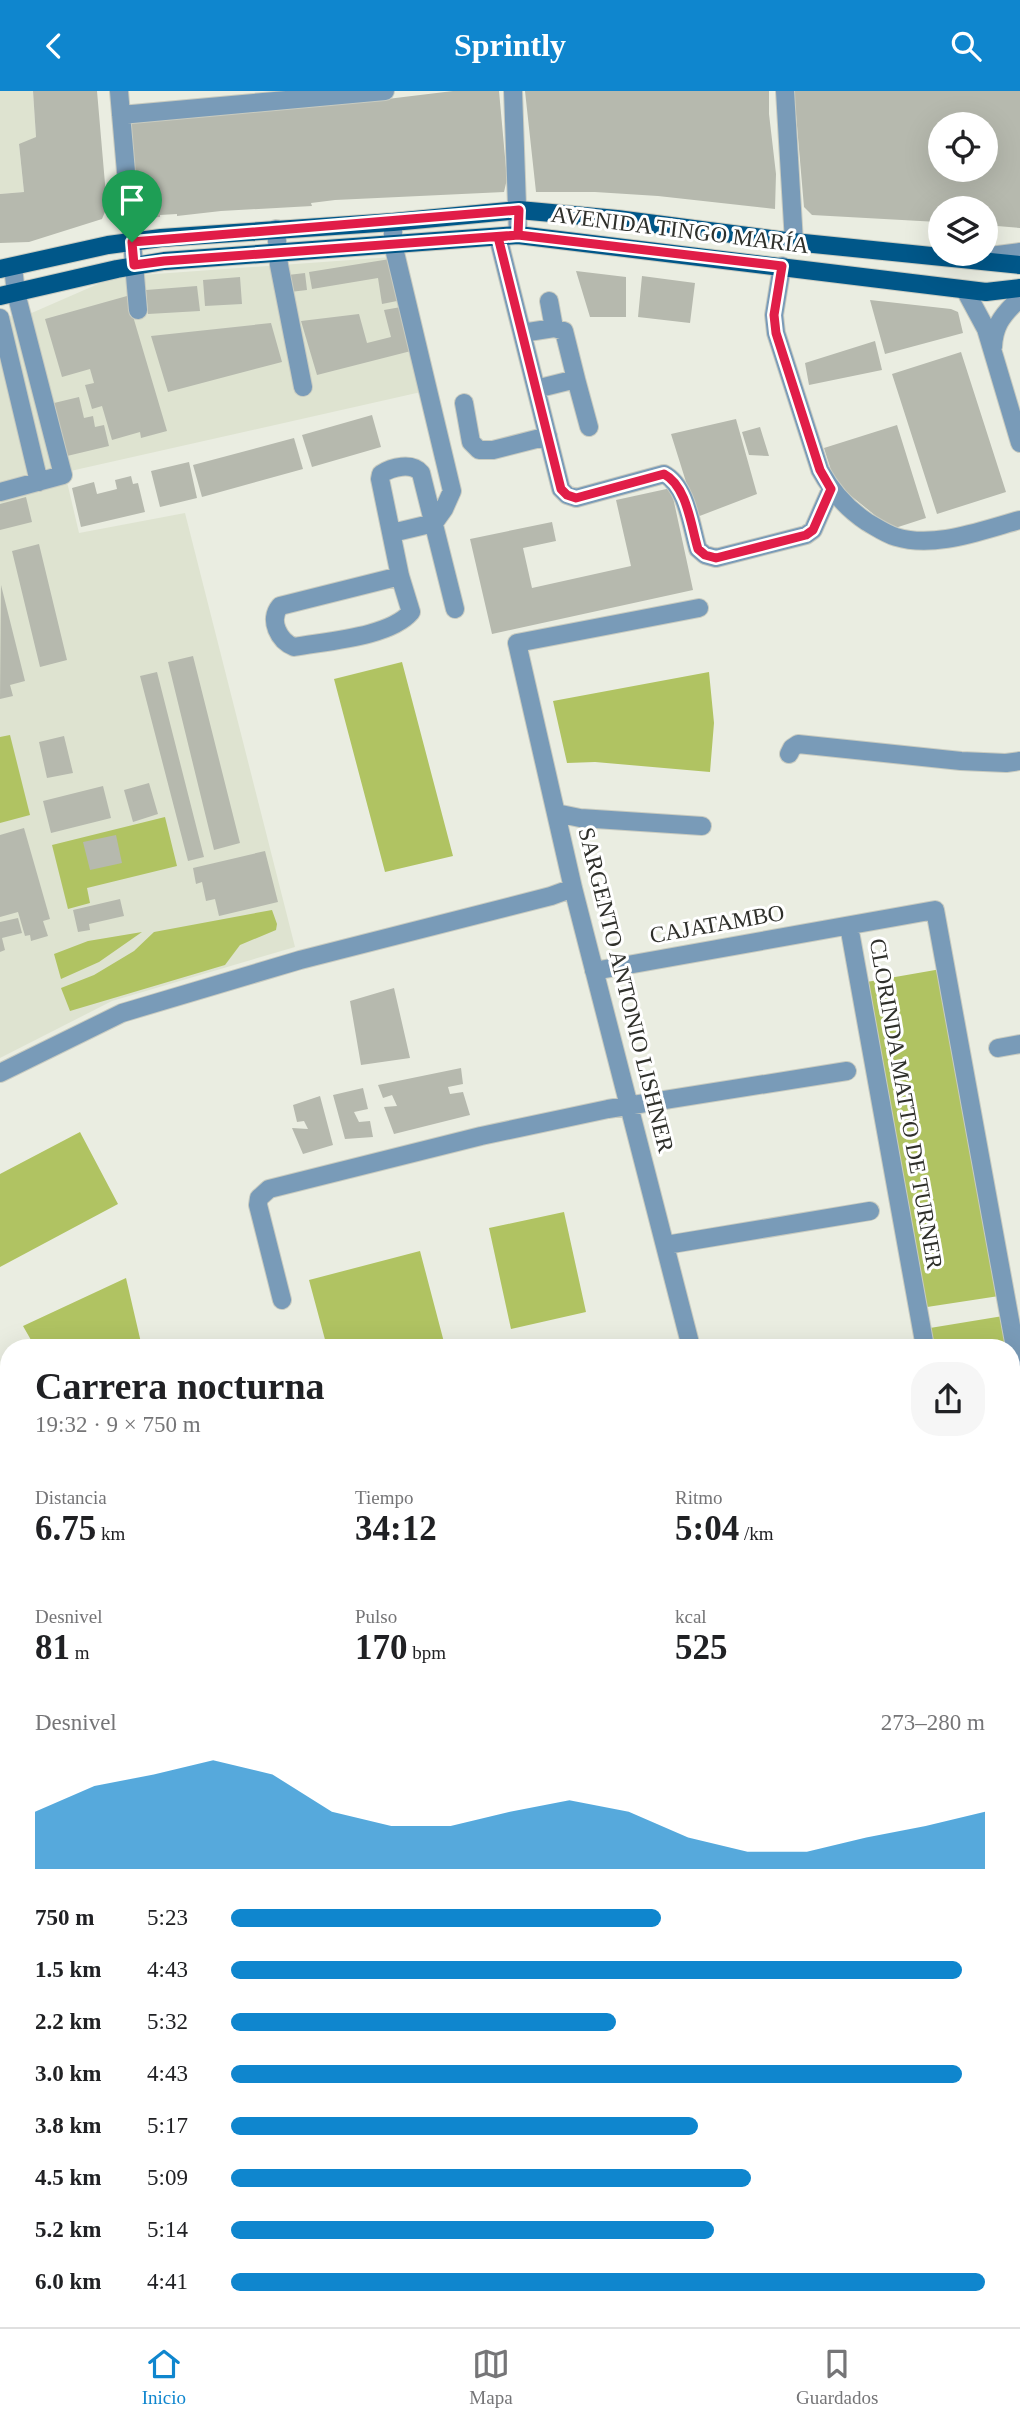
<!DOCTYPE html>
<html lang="es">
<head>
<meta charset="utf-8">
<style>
	:root { --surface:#fff; --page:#f6f6f6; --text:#202124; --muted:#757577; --line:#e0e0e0; --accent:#0f86ce }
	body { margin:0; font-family:"Times New Roman",serif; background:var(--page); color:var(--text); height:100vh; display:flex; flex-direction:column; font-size:26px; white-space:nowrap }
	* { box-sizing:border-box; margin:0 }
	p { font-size:23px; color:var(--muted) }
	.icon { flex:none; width:38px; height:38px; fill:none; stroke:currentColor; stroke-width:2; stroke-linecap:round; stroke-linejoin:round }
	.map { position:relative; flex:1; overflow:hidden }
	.drawer { position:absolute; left:0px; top:1248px; width:1020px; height:989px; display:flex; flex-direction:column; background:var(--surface); border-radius:28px 28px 0 0; box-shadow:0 7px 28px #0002 }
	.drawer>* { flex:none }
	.controls { position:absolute; left:928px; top:21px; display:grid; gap:14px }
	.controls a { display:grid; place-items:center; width:70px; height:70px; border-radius:50%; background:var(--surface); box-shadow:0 7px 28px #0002; font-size:35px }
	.pin { position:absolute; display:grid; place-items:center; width:60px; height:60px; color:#fff; margin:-72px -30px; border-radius:50% 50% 50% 0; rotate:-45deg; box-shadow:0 0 7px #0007 }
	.pin .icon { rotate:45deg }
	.round { display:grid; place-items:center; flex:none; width:74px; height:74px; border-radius:28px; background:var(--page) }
	.headline { display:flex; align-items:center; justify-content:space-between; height:119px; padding:0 35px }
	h1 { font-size:38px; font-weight:700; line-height:52px }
	.figures { display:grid; grid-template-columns:repeat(3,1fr); gap:10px; height:119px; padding:7px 35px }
	.figures div { display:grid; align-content:center }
	.figures b { font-size:35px; font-weight:700 }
	.figures small { font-size:19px; font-weight:400 }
	.figures p { font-size:19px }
	.chart { height:196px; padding:14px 35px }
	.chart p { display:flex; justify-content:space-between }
	.chart svg { width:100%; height:126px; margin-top:7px; fill:var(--accent); opacity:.7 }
	ul { padding:0 35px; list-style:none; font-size:23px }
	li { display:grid; grid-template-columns:112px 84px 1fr; align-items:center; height:52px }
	li i { height:18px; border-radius:9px; background:var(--accent) }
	header { display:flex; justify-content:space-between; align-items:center; height:91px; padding:0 35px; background:var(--accent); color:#fff; font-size:32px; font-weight:700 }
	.menu { display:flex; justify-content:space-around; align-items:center; height:98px; border-top:2px solid var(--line); background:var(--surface); font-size:19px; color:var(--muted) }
	.menu a { display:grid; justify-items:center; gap:4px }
	.menu .selected { color:var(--accent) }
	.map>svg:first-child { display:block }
	.built { fill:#dee3d0 }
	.green { fill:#b0c362 }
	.building { fill:#b6b9ae; fill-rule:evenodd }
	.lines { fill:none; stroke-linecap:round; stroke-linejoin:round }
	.minor-casing { stroke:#c8cbc0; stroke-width:20 }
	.major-casing { stroke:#c8cbc0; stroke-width:20 }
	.minor { stroke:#799bb8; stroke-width:18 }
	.major { stroke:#005789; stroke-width:18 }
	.route-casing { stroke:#fff; stroke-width:14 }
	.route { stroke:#e11d48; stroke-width:9 }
	.labels { text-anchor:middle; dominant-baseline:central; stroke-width:6; stroke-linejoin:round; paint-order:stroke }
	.street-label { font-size:23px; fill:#2f302b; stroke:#fff }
</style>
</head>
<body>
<header><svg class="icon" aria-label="back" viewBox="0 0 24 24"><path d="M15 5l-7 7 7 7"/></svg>Sprintly<svg class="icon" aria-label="search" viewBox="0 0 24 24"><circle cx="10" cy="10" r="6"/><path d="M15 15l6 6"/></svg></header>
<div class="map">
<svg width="1020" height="2236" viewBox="0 0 1020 2236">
	<rect width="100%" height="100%" fill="#eaede1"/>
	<path class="built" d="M0 0H33L36 46 19 54 24 101 0 103Z
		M392 166 421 301 66 381 53 331 79 442 185 422 295 856 112 910 0 967V226L27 224 114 186Z"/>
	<path class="green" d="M402 571 453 765 385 781 334 588Z
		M709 581 714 632 710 681 595 671 567 672 553 610Z
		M10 644 30 724 0 732V646Z
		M165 726 177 775 87 797 90 812 68 818 52 754Z
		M272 819 277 833 276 839 240 854 225 874 70 920 61 897 94 884 134 860 154 841Z
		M142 841 99 871 61 888 54 863 88 850Z
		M941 878 999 1205 914 1218 855 893Z
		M80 1041 118 1113 0 1176V1083Z
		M564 1121 586 1221 511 1238 489 1137Z
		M420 1160 445 1255 437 1256H327L309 1189Z
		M126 1187 142 1256H35L23 1235Z
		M1003 1225 1008 1256H934L930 1237Z
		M1012 1281 1020 1328V1355L1012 1357Z
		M1020 1878V1986L1012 1988V1880Z"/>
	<path class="building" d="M33 0H97L107 116 102 128 29 151 0 152V103L24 101 19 53 36 46Z
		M453 0H499L507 88 504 101 335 109 311 112 312 115 221 120 177 125V123L160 124V126L140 127 136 121 131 34 136 26 379 9Z
		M525 0H769V23L776 83 775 118 658 105 595 101H536Z
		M794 0H1020V137L985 134V117H940V131H938L812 124 804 116ZM940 33H985V79H940Z
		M390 168 397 210 382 213 378 187 312 198 309 181Z
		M576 180 626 186V226H590Z
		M305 182 307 199 290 201 288 184Z
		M642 185 695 192 690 232 638 226Z
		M240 186 242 213 205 215 203 189Z
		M197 195 200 220 148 223 146 199Z
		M127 205 167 340 141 347 140 341 112 349 102 315 92 318 85 294 94 292 90 278 62 286 45 228Z
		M870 209 951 218 958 221 963 242 885 263Z
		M401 216 411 260 317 284 301 230 359 223 367 252 391 246 384 219Z
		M271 232 282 271 168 301 151 245Z
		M875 250 882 279 809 294 805 272Z
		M961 261 1006 401 937 423 892 283Z
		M79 306 84 327 93 325 95 336 104 334 109 355 67 365 54 312Z
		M372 324 381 356 312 376 302 344Z
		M736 328 757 403 697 426 671 343Z
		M897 334 926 427 892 438 835 392 824 357Z
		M760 336 769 365 749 364 742 341Z
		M294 347 303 378 202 406 193 374Z
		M189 371 197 407 160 416 151 380Z
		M131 385 133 393 138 392 145 421 81 436 72 397 94 391 97 403 117 398 115 389Z
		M671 397 693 499 492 543 470 448 552 431 556 450 523 457 532 497 631 475 616 409Z
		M26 406 32 431 0 439V413Z
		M39 453 67 569 40 576 12 460Z
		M1 494 25 590 10 594 13 605 0 608Z
		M193 565 240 752 214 759 168 571Z
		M157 581 204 766 188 770 140 585Z
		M64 645 73 682 47 687 39 651Z
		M149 692 158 723 133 731 124 699Z
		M103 695 111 727 51 742 43 710Z
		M24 737 50 828 43 830 48 845 31 850 30 844 25 845 18 821 0 826V744Z
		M116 744 122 772 90 779 83 751Z
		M265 760 278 811 219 825 215 808 206 810 202 791 196 793 193 777Z
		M120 808 124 825 89 833 90 839 78 841 73 819Z
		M18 827 22 842 2 847 5 859 0 861V831Z
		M394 897 410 967 361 974 350 910Z
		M461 977 463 993 448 996 450 1003 463 1001 470 1024 394 1043 384 1016 397 1015 392 1004 383 1007 378 994Z
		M363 997 368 1018 354 1021 359 1031 370 1030 373 1046 345 1048 333 1004Z
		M320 1005 333 1054 303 1063 292 1037 308 1038 304 1030 297 1031 293 1014Z
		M9 1625V1715L0 1703V1632Z
		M0 1945 9 1956V1992L0 1998Z
		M9 2071V2098L0 2087V2078Z
		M798 2228H832V2229L799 2235Z"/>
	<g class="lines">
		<g class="minor-casing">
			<path id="minor" d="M119 0 138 219
				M513 0 518 144
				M785 0 794 151
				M121 24 385 0
				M276 138 279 174 303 296
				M498 146 561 398 567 404 576 407 664 383C687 395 691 435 698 458L705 464 716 467 806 444 813 439 831 398
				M982 166 1020 161
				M782 175 774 224 776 242 820 379C832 401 846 417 867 431 876 436 886 443 896 446 935 458 982 439 1020 429
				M965 199 986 238 1020 352
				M549 210 554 237
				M0 227 39 391
				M522 242 554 237 564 240 576 288 536 298
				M993 256C994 236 1001 226 1014 213
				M576 288 589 336
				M464 312 471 351 479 359H493L548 345
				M0 401 63 384 16 202 13 176
				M392 442 434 432 444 418 452 400 393 153V131
				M400 485 280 515C268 529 279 550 294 556 327 550 390 546 411 521L400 485 380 388 381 383C392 376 412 371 421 382L455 518
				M789 663 792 657 798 653 961 670 1006 672 1020 670
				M556 722 580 727 702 735
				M849 835 925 1256
				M594 880 935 819 1020 1284
				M998 957 1020 953
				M0 982 122 922 300 869 551 805 573 797
				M666 1154 870 1120
				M282 1209 258 1114 259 1107 269 1098 481 1045 608 1018 847 980
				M691 1256 573 797 517 552 699 517
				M1012 1386 1020 1385
				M1012 1739 1020 1737
				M0 1864 9 1863
				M1012 1874 1020 1873
				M0 1898 9 1892
				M1012 2000 1020 1998
				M1012 2136 1020 2135
				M0 2228 9 2222
				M593 2228 599 2236
				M784 2228 785 2236
				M138 2236 150 2228"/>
		</g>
		<g class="major-casing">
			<path id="major" d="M0 178 108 154 161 147 393 131 519 119 617 128 794 151 1020 174
				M0 205 117 178 164 170 518 144 986 201 1020 197
				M0 1423 9 1438
				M0 1476 9 1491
				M1012 1549 1020 1547
				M1012 1583 1020 1582
				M0 1767 9 1761
				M0 1786 9 1798
				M0 1831 9 1843
				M294 2228 300 2236
				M329 2228 335 2236"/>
		</g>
		<use href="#minor" class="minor"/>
		<use href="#major" class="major"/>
	</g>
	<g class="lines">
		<g class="route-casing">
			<path id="route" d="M132 151 134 174 164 170 518 144 782 175 774 224 776 242 820 379 831 398 813 439 806 444 716 467 705 464 698 458C691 435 687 395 664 383L576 407 567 404 561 398 498 146 518 144 519 119 132 151"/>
		</g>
		<use href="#route" class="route"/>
	</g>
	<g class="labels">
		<g class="street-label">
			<text transform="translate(680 139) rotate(7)">AVENIDA TINGO MARÍA</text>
			<text transform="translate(717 833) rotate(-10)">CAJATAMBO</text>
			<text transform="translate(626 899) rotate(76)">SARGENTO ANTONIO LISHNER</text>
			<text transform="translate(906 1013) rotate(80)">CLORINDA MATTO DE TURNER</text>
		</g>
	</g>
</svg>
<div class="controls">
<a><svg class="icon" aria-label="locate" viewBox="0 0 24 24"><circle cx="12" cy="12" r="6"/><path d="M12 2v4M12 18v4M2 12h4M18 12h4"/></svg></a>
<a><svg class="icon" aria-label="layers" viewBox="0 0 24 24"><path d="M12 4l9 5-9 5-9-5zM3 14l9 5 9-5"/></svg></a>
</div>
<div class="pin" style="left:132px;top:151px;background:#1e9e55"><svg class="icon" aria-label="arrive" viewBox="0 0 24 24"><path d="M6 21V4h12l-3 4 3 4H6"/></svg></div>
<section class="drawer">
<div class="headline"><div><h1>Carrera nocturna</h1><p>19:32 · 9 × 750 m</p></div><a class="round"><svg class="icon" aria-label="share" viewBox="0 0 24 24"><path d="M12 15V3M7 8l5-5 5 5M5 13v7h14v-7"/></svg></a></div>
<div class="figures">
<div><p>Distancia</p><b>6.75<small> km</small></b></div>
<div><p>Tiempo</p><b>34:12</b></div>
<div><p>Ritmo</p><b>5:04<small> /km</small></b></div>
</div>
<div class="figures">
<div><p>Desnivel</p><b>81<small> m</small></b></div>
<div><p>Pulso</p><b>170<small> bpm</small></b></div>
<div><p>kcal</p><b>525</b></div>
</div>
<div class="chart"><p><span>Desnivel</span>273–280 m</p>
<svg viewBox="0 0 160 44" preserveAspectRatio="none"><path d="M0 44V24L10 15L20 11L30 6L40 11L50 24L60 29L70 29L80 24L90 20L100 24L110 33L120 38L130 38L140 33L150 29L160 24V44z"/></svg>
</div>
<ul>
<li><b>750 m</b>5:23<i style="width:57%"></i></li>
<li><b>1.5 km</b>4:43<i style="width:97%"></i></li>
<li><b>2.2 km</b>5:32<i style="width:51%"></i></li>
<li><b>3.0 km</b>4:43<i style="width:97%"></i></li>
<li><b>3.8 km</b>5:17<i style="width:62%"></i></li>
<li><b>4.5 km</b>5:09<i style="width:69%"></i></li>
<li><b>5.2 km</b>5:14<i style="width:64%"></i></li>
<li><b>6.0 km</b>4:41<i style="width:100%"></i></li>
</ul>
</section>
</div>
<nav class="menu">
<a class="selected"><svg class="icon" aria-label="home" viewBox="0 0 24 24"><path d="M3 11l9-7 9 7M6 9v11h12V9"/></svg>Inicio</a>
<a><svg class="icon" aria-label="map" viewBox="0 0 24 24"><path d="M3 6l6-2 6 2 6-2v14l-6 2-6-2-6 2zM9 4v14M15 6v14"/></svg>Mapa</a>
<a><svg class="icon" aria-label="saved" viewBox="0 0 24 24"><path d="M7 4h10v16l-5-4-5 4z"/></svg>Guardados</a>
</nav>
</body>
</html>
